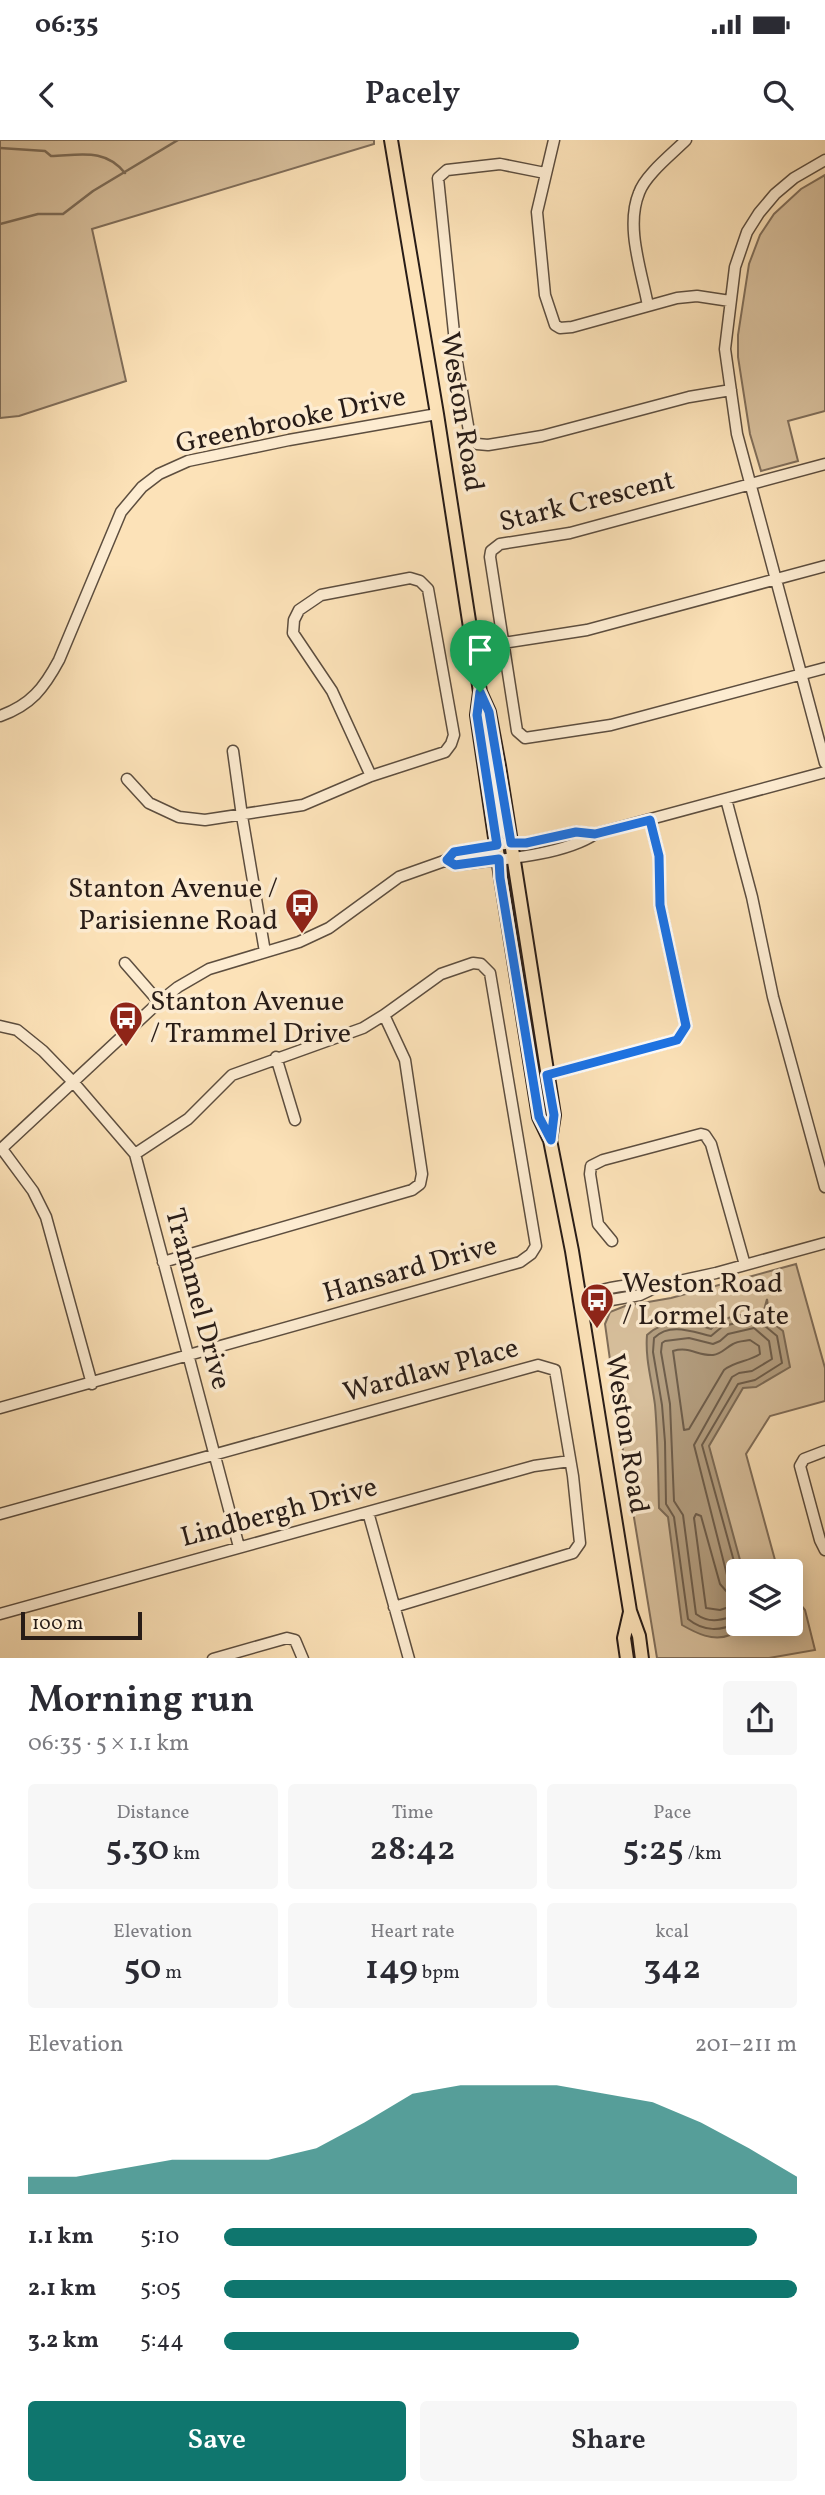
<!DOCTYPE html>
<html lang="en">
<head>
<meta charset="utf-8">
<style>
	:root { --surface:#fff; --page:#f7f7f7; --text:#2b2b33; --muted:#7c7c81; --accent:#0f766e }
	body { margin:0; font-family:Vollkorn,serif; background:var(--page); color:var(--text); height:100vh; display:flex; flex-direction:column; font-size:26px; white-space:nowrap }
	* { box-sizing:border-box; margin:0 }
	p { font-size:23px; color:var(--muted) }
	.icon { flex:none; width:38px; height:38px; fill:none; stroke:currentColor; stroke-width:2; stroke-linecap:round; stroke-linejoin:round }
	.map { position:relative; height:1518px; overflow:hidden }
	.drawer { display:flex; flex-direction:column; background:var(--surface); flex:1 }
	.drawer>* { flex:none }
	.fabs { position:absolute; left:726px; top:1419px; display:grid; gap:14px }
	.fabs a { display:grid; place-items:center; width:77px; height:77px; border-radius:7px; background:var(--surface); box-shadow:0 4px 18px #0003; font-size:35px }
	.scale { position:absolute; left:21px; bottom:18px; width:121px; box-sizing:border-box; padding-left:7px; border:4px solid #281c17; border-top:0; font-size:19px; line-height:24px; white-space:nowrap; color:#281c17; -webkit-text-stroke:5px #fdecd1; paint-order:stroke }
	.pin { position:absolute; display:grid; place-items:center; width:60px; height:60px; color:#fff; margin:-72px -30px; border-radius:50% 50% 50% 0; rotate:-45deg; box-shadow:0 0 7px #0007 }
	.pin .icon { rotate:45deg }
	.round { display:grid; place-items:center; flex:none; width:74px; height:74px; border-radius:7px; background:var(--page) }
	.head { display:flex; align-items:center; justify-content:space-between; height:119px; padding:0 28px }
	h1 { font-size:38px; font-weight:600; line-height:52px }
	.stats { display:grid; grid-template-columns:repeat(3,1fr); gap:10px; height:119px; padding:7px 28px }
	.stats div { display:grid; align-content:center; border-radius:7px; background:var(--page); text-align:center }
	.stats b { font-size:35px; font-weight:600 }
	.stats small { font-size:19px; font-weight:400 }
	.stats p { font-size:19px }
	.chart { height:196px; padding:14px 28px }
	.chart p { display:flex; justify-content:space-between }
	.chart svg { width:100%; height:126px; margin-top:7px; fill:var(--accent); opacity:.7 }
	.cta { display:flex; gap:14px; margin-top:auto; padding:14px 28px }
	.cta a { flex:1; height:80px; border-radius:7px; background:var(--accent); color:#fff; font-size:28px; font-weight:600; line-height:80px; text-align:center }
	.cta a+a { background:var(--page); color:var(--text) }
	ul { padding:0 28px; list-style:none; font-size:23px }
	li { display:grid; grid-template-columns:112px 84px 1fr; align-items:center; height:52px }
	li i { height:18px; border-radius:9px; background:var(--accent) }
	.status { display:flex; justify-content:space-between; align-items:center; height:49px; padding:0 35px; background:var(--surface); direction:ltr }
	.status svg { height:19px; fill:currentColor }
	header { display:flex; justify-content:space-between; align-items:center; height:91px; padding:0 28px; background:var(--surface); font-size:32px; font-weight:600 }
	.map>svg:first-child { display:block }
	.green { fill:#d8c09d; stroke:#806e5a; stroke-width:2 }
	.water { fill:#b49f81; stroke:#7c6b57; stroke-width:2 }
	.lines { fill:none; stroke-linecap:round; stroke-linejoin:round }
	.shore { stroke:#6e5e4c; stroke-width:2 }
	.stream { stroke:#7c6b57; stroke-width:2.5 }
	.minor-casing { stroke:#5d4e3f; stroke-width:13 }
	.major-casing { stroke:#281c17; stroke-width:16 }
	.minor { stroke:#fdecd1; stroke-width:10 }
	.major { stroke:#fce2b8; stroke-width:12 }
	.route-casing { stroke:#fff; stroke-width:14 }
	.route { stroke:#1a73e8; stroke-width:9 }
	.labels { text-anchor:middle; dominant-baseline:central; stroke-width:7; stroke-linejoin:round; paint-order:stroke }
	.street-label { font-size:28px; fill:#281c17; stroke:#fdecd1 }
	.poi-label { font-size:28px; fill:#281c17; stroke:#fdecd1; text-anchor:start }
</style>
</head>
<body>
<div class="status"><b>06:35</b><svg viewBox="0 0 49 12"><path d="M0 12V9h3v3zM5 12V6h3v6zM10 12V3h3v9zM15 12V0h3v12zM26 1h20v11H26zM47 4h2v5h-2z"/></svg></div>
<header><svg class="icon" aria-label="back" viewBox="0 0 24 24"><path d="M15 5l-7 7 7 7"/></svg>Pacely<svg class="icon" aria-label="search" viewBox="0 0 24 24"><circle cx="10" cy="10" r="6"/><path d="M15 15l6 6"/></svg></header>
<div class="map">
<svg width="825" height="1519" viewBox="0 0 825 1519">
	<rect width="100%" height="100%" fill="#fce2b8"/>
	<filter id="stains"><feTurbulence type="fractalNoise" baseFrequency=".00286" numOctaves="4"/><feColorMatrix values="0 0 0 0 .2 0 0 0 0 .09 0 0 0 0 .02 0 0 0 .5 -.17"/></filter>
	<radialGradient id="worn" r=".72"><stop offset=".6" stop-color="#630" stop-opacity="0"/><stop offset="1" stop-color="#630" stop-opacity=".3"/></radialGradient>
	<path class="green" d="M0 0H374V4L92 89 126 241 19 276 0 278Z
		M825 35V271L788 281 798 321 761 331 750 294 738 217V195L749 124 760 95 774 74 801 49Z
		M796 1124 825 1228V1261L770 1276 746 1314 778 1431 738 1432V1484H791V1453L805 1470 815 1510 769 1518H657L620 1292 605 1184 610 1172 625 1166 671 1158Z"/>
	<path class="water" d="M767 1159 770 1181 783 1191 790 1227 756 1247 743 1248 709 1306 743 1431 738 1432V1484H757L752 1490C742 1490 738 1492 730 1495 713 1502 696 1493 682 1485L668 1377 659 1368C658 1333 658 1299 655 1265 652 1241 645 1219 647 1195 665 1178 689 1181 711 1189L719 1180 764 1170Z"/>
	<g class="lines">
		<path class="shore" d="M750 1200 759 1206 760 1214C748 1222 735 1221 724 1230L689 1289 684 1290 673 1211C690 1206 697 1216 713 1215 722 1214 725 1208 733 1204 737 1201 745 1201 750 1200Z
			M738 1436 702 1305 738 1244 755 1240 782 1223 777 1196 765 1186 759 1178 723 1186 711 1196C693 1192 670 1182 654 1198L653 1212 662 1265 665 1302 666 1364 674 1377 688 1479C704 1492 720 1491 738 1483
			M738 1446 732 1442 727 1435 694 1305 732 1237 739 1233 752 1231 772 1219 769 1201 754 1188 728 1194 720 1201 713 1204 689 1198 665 1201 662 1203 661 1212 670 1264 674 1361 683 1375 696 1474C711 1485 723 1479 738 1475
			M738 1457 727 1452 720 1444 701 1376 696 1374 694 1378 706 1468 720 1470 738 1464"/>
		<path class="stream" d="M0 8 45 11 51 16C81 15 105 8 125 33
			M0 84 38 74H63L93 51 178 0"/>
		<g class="minor-casing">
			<path id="minor" d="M554 0 537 72 545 155 555 185 560 188 572 187 677 158 697 156 730 161
				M825 20 794 38 775 54 759 73 747 92 735 127 725 209 737 294 825 623
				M545 33 500 24 447 30 438 38 457 222 470 297 477 304 488 305 542 296 689 257 731 250
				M648 166C642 132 625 87 639 53 645 35 672 14 686 0
				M825 324 570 393 500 404 491 411 490 417 517 591 525 598 611 585 825 528
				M503 503 587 490 825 426
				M0 576C31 565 44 548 59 520L121 372 142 347 159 334 188 321 289 300 437 274
				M233 611 242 676 265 812
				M127 639 149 663 179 677 205 680 303 665 371 636 332 551 293 493 294 480 299 470 321 455 410 438 420 441 428 449 454 595 451 604 445 612 371 636
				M726 659 752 757 773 857 825 1047
				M447 720 455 725C495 720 562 716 595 694L825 632
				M125 823 159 862
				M0 886 17 890 43 911 74 943 135 1014 239 1407
				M276 917 295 980
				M547 935 677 900 686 886 660 765 659 716 650 680
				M2 1009 33 1051 46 1077 92 1244
				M0 1010 159 862 178 847 209 829 299 802 329 788 399 737 447 720 454 712 511 703H526L576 692 595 694
				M612 1101 598 1084 590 1034 591 1026 603 1020 701 994 705 995 711 1004 745 1125
				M163 1122 412 1050 420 1044 422 1034 405 920 384 875
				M579 1158 600 1162 640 1155 661 1145 716 1133 825 1103
				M580 1158C606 1146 632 1143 660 1145
				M0 1268 520 1122 531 1114 536 1106 490 833 481 824 473 823 441 834 384 875 363 888 232 935 188 979 135 1014
				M825 1311 804 1319 800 1326 820 1400 825 1410
				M368 1372 409 1519
				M0 1374 538 1225 555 1230 573 1336 580 1403 573 1413 394 1467
				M0 1474 534 1326 570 1321
				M213 1519 287 1498 295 1500 303 1519"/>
		</g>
		<g class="major-casing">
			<path id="major" d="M391 0 437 274 480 552 489 572 499 626 554 975 550 1000
				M480 552 477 575 501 738 539 977 550 1000 572 1111 630 1471 639 1496 642 1519
				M627 1519 624 1498 630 1472"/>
		</g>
		<use href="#minor" class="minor"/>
		<use href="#major" class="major"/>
	</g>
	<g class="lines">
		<g class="route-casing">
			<path id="route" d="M480 552 489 572 511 703H526L576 692 595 694 650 680 659 716 660 765 686 886 677 900 547 935 554 975 551 1000 539 977 500 738 499 719 455 725 447 720 454 712 497 705 477 575Z"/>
		</g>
		<use href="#route" class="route"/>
	</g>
	<defs>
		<g id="bus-pin" transform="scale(1.75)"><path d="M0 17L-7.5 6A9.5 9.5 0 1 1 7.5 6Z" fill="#8f2418" stroke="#fdecd1"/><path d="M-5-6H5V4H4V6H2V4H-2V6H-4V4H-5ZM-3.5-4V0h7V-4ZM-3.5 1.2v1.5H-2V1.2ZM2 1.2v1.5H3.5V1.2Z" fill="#fff"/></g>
	</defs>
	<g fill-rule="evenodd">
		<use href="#bus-pin" x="302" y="765"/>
		<use href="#bus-pin" x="126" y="878"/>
		<use href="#bus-pin" x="597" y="1160"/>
	</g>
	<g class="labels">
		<g class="street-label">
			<text transform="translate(461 272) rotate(81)">Weston Road</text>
			<text transform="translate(291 281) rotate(-12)">Greenbrooke Drive</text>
			<text transform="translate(587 362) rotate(-14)">Stark Crescent</text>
			<text transform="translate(410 1130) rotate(-16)">Hansard Drive</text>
			<text transform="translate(197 1159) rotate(75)">Trammel Drive</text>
			<text transform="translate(431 1231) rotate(-15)">Wardlaw Place</text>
			<text transform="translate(626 1294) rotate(81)">Weston Road</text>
			<text transform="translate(279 1373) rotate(-15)">Lindbergh Drive</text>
		</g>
		<g class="poi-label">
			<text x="278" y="749" text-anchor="end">Stanton Avenue /<tspan x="278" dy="32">Parisienne Road</tspan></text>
			<text x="150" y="862">Stanton Avenue<tspan x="150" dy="32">/ Trammel Drive</tspan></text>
			<text x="622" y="1144">Weston Road<tspan x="622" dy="32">/ Lormel Gate</tspan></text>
		</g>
	</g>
	<rect width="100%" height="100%" filter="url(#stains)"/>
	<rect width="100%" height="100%" fill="url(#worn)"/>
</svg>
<div class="fabs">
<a><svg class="icon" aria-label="layers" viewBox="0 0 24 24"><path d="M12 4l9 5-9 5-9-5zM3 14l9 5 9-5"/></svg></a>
</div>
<div class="scale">100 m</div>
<div class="pin" style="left:480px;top:552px;background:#1e9e55"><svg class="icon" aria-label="arrive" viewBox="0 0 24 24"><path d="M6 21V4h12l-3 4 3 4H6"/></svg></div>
</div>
<section class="drawer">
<div class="head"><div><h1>Morning run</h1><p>06:35 · 5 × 1.1 km</p></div><a class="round"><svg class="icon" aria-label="share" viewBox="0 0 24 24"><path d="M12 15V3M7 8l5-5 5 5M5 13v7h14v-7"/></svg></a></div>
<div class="stats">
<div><p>Distance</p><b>5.30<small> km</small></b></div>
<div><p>Time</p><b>28:42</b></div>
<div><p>Pace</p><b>5:25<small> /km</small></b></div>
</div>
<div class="stats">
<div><p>Elevation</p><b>50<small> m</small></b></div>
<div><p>Heart rate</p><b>149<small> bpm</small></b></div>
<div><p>kcal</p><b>342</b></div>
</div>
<div class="chart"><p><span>Elevation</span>201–211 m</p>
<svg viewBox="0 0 160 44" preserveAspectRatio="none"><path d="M0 44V38L10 38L20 35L30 32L40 32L50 32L60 28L70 19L80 9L90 6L100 6L110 6L120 9L130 12L140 19L150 28L160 38V44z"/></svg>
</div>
<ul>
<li><b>1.1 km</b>5:10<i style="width:93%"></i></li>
<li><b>2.1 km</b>5:05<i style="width:100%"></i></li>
<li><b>3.2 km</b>5:44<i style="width:62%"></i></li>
</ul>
<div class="cta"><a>Save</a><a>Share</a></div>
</section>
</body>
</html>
